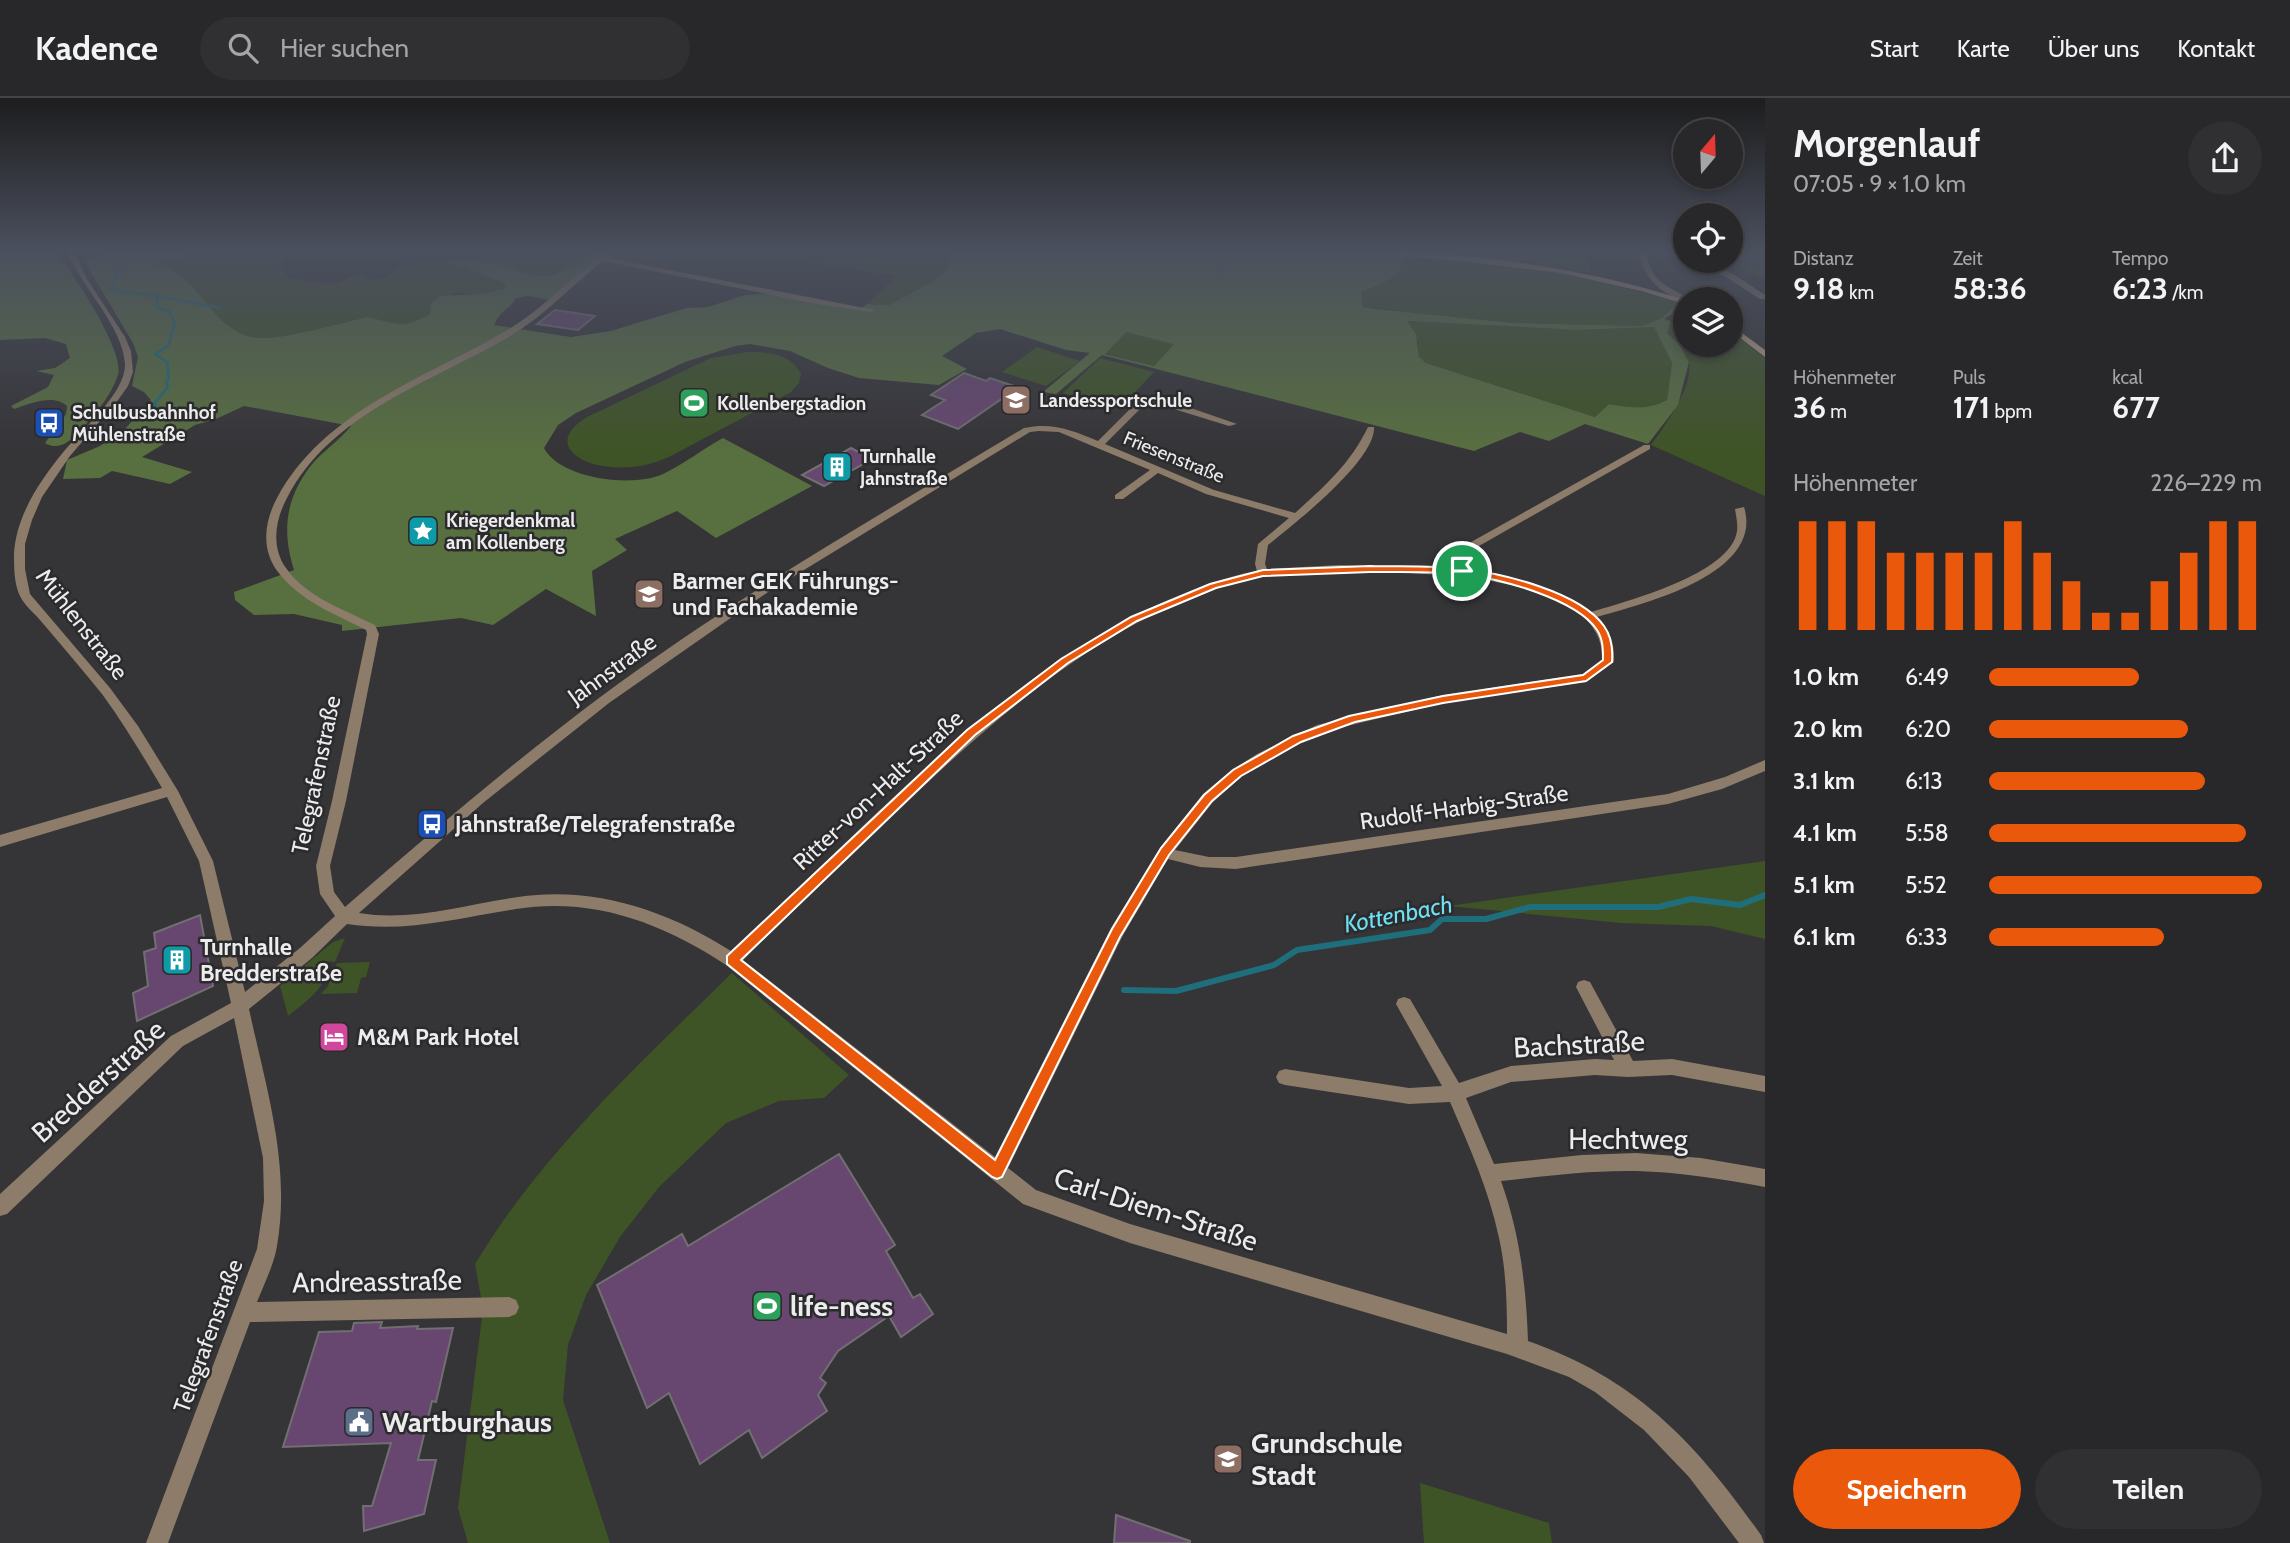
<!DOCTYPE html>
<html lang="de">
<head>
<meta charset="utf-8">
<style>
	:root { --surface:#282729; --page:#302f31; --text:#f1f3f6; --muted:#a5a5a8; --line:#444446; --accent:#ea580c }
	body { margin:0; font-family:Cabin,sans-serif; background:var(--page); color:var(--text); height:100vh; display:flex; flex-direction:column; font-size:26px; white-space:nowrap }
	* { box-sizing:border-box; margin:0 }
	p { font-size:23px; color:var(--muted) }
	.icon { flex:none; width:38px; height:38px; fill:none; stroke:currentColor; stroke-width:2; stroke-linecap:round; stroke-linejoin:round }
	.map { position:relative; flex:1; overflow:hidden }
	.sheet { display:flex; flex-direction:column; background:var(--surface); width:525px }
	.sheet>* { flex:none }
	.needle { width:46px; rotate:19deg }
	.fabs { position:absolute; left:1673px; top:21px; display:grid; gap:14px }
	.fabs a { display:grid; place-items:center; width:70px; height:70px; border-radius:50%; background:var(--surface); box-shadow:0 4px 10px #0003,0 0 0 2px var(--line); font-size:35px }
	.pin { position:absolute; display:grid; place-items:center; width:60px; height:60px; color:#fff; margin:-30px; border:4px solid #fff; border-radius:50%; box-shadow:0 2px 7px #0007 }
	.round { display:grid; place-items:center; flex:none; width:74px; height:74px; border-radius:37px; background:var(--page) }
	.headline { display:flex; align-items:center; justify-content:space-between; height:119px; padding:0 28px }
	h1 { font-size:38px; font-weight:700; line-height:52px }
	.stats { display:grid; grid-template-columns:repeat(3,1fr); gap:10px; height:119px; padding:7px 28px }
	.stats div { display:grid; align-content:center }
	.stats b { font-size:30px; font-weight:700 }
	.stats small { font-size:19px; font-weight:400 }
	.stats p { font-size:19px }
	.chart { height:196px; padding:14px 28px }
	.chart p { display:flex; justify-content:space-between }
	.chart svg { width:100%; height:126px; margin-top:7px; stroke:var(--accent); stroke-width:6 }
	.cta { display:flex; gap:14px; margin-top:auto; padding:14px 28px }
	.cta a { flex:1; height:80px; border-radius:42px; background:var(--accent); color:#fff; font-size:28px; font-weight:700; line-height:80px; text-align:center }
	.cta a+a { background:var(--page); color:var(--text) }
	ul { padding:0 28px; list-style:none; font-size:23px }
	li { display:grid; grid-template-columns:112px 84px 1fr; align-items:center; height:52px }
	li i { height:18px; border-radius:9px; background:var(--accent) }
	header { display:flex; align-items:center; gap:42px; box-sizing:border-box; height:98px; padding:0 35px; background:var(--surface); border-bottom:2px solid var(--line) }
	header strong { font-size:33px }
	nav { display:flex; gap:38px; margin-inline-start:auto; font-size:24px }
	.search { width:490px; height:63px; background:var(--page); display:flex; align-items:center; gap:18px; box-sizing:border-box; padding:0 24px; border-radius:38px; color:var(--muted); font-size:26px }
	main { display:flex; flex:1; min-height:0 }
	.map>svg:first-child { display:block }
	.green { fill:#3f5426 }
	.forest { fill:#586f3f; fill-rule:evenodd }
	.lines { fill:none; stroke-linecap:round; stroke-linejoin:round }
	.stream-far2 { stroke:#1f6e7b; stroke-width:2.5 }
	.stream-far1 { stroke:#1f6e7b; stroke-width:3.5 }
	.stream { stroke:#1f6e7b; stroke-width:6 }
	.building { fill:#674770; stroke:#726f72; stroke-width:2 }
	.street { fill:#8c7c69; fill-rule:evenodd }
	.secondary { fill:#bea386; fill-rule:evenodd }
	.route { fill:#ea580c; stroke:#fff; stroke-width:2; fill-rule:evenodd }
	.labels { text-anchor:middle; dominant-baseline:central; stroke-width:5; stroke-linejoin:round; paint-order:stroke }
	.far-poi-label { font-size:19px; font-weight:bold; fill:#ececed; stroke:#2b2a2d; text-anchor:start }
	.far-street-label { font-size:19px; fill:#ececed; stroke:#2b2a2d }
	.poi-label { font-size:23px; font-weight:bold; fill:#ececed; stroke:#2b2a2d; text-anchor:start }
	.street-label { font-size:23px; fill:#ececed; stroke:#2b2a2d }
	.water-label { font-size:24px; font-style:italic; fill:#6fdff3; stroke:#2b2a2d }
	.near-street-label { font-size:28px; fill:#ececed; stroke:#2b2a2d }
	.near-poi-label { font-size:28px; font-weight:bold; fill:#ececed; stroke:#2b2a2d; text-anchor:start }
</style>
</head>
<body>
<header>
<strong>Kadence</strong>
<div class="search"><svg class="icon" aria-label="search" viewBox="0 0 24 24"><circle cx="10" cy="10" r="6"/><path d="M15 15l6 6"/></svg>Hier suchen</div>
<nav><a>Start</a><a>Karte</a><a>Über uns</a><a>Kontakt</a></nav>
</header>
<main>
<div class="map">
<svg width="1765" height="1445" viewBox="0 0 1765 1445">
	<rect width="100%" height="100%" fill="#353437"/>
	<path class="green" d="M186 153H285L283 173 287 180 319 185H338L351 179 362 178 369 182 387 180C408 146 479 167 506 186L505 191 479 196 455 195 432 211 430 216C403 232 395 225 368 219 332 225 293 241 256 240 210 238 199 171 154 167L187 157Z
		M469 153H597C572 167 542 191 515 170L460 158Z
		M828 153H954L946 173 930 185 889 207 867 206 897 178 815 164Z
		M1398 153H1587L1591 175 1534 165Z
		M1731 153H1750L1765 157V181L1727 163H1731Z
		M1404 158 1556 172 1678 204 1662 220 1642 228 1514 225 1363 209 1361 194 1396 177 1399 165 1404 162Z
		M1685 209V247H1731V234L1765 260V398L1651 347C1664 329 1697 284 1688 261 1683 250 1675 244 1667 235L1671 223Z
		M1406 223 1577 232 1654 229 1672 265 1667 302C1647 312 1630 310 1609 306L1595 319 1426 265 1419 260 1418 244Z
		M1126 234 1174 246 1154 268 1104 255Z
		M1037 249 1080 263 1046 288 1002 274Z
		M748 254C767 254 792 256 801 276L799 285 791 294 669 359C651 367 631 371 611 369 577 367 546 344 587 319L711 260Z
		M1100 260 1154 274 1119 311 1063 295Z
		M1765 763V841L1711 828 1621 825 1449 808Z
		M345 840 335 864 326 863 322 871 330 872C321 893 306 904 288 918L280 888 333 844Z
		M370 864 366 879 361 880 357 895 321 896 328 888 337 865Z
		M732 875 849 977 824 1000 779 1003 726 1025 659 1089 620 1139 586 1197 568 1247 563 1302 610 1445H468L458 1410 483 1211 475 1166C542 1055 640 965 732 875Z
		M1420 1385 1549 1425 1552 1445H1424Z"/>
	<path class="forest" d="M0 153H55C72 174 125 252 118 277 111 299 93 318 78 335 69 344 58 353 45 345L66 316 67 308C53 295 29 306 14 311L11 308 48 289 54 277 36 273 55 270 70 260 66 246 45 240 0 242Z
		M109 153H186L187 157 155 167C196 171 210 230 251 239 276 245 340 224 368 219 395 225 403 232 430 216L431 205 440 198 479 196 505 191 506 186 463 168 447 165 449 160 477 161 515 170 522 175 536 178H552L597 153H613L549 202 528 198 516 200C509 212 500 212 494 227L571 239 611 233 686 210 708 209 745 197 771 195 860 211 867 206 889 207 930 185 946 173 954 153H1331L1404 158V162L1399 166 1402 172 1387 183 1361 194 1363 209 1377 211 1514 225 1642 228 1662 220 1678 204 1683 206 1677 213 1664 221 1671 223 1667 235 1680 247 1689 264 1678 307 1648 346 1585 326 1549 343 1520 334 1474 353 1102 257 1056 296 1043 294 1090 255 1066 252 1000 231 976 235 942 258 967 271 939 287 859 280 828 270 790 253 750 246 735 248 685 264 576 315 558 327 544 350C560 381 633 390 663 376 684 366 703 351 723 340L812 388 716 440 677 413 615 441 627 452 592 473 596 518 546 491 493 527 461 520 342 533V527L294 516 254 517 235 502 234 494 294 472C282 434 285 403 309 370 321 354 339 343 351 328L244 308 216 321 195 327 142 359 192 374 170 386 112 373 100 380 63 381 67 362 100 348 124 332 151 302 144 294 132 288 138 259 133 245 83 161 102 158ZM1407 223 1577 232 1654 229 1672 265 1667 302C1647 312 1630 310 1609 306L1595 319 1426 265 1419 259 1416 236ZM1126 234 1173 246H1174L1154 268 1105 256Z"/>
	<g class="lines">
		<path class="stream-far2" d="M116 153 117 160 122 162 119 169 122 175 116 177 114 187 108 191 156 198 158 210 169 213 175 226 168 248 155 256 167 264 169 281 166 285 168 289 154 306 155 308
			M1219 153 1221 158 1217 164 1224 177
			M1731 155 1765 168
			M157 198 221 210"/>
		<path class="stream-far1" d="M151 315 157 311 154 306"/>
		<path class="stream" d="M1124 892 1176 893 1274 867 1297 852 1430 832 1442 821H1486L1530 809H1658L1691 801 1740 807 1765 797"/>
	</g>
	<path class="building" d="M555 212 595 218 578 232 537 226Z
		M964 275 986 283 990 280 1023 291 1008 302 1003 300 958 331 922 317 945 302 931 297Z
		M851 350 872 361 824 388 802 377Z
		M200 817 213 888 137 923 133 895 148 888 144 854 156 850 154 835Z
		M839 1056 895 1147 886 1153 913 1200 920 1196 933 1216 901 1239 889 1218 838 1253 820 1280 826 1285 818 1297 827 1313 762 1360 749 1332 700 1366 669 1295 647 1310 597 1187 682 1136 688 1148Z
		M382 1224 380 1230 418 1228 417 1231 453 1230 436 1304 432 1303 418 1362H436L424 1416 364 1433 363 1408H372L391 1345 283 1349 319 1234 352 1233 354 1225Z
		M1116 1417 1190 1443V1445H1114Z"/>
	<g class="lines">
		<path class="street" d="M67 153H74L87 181 125 239 131 253 133 274 128 288 118 302 70 358 42 399 32 422 25 446V471L30 496 110 590 138 628 178 693 213 763 245 894 300 850 335 818 320 796 316 768 332 703 367 536 366 532C335 516 300 503 278 474 261 452 264 424 277 400 324 313 423 281 504 234 543 212 572 177 609 153H617L608 160 875 212 871 214 817 206 603 163C572 187 545 217 512 237 433 284 332 313 287 400 275 422 271 449 286 470 306 499 345 512 375 527L379 536 346 703 330 768 334 794 345 809C428 737 511 666 599 600 733 500 880 417 1024 330 1052 324 1072 332 1098 343L1143 298 1159 299 1237 326 1229 328 1148 303 1105 346 1214 392 1295 415C1325 388 1350 366 1368 329H1374C1376 362 1294 426 1268 447L1265 466 1267 471 1340 467 1456 471 1455 459 1464 448 1644 347H1650V351L1472 452 1465 459 1467 472C1510 478 1555 488 1591 514 1627 503 1731 476 1737 433 1738 426 1736 418 1735 411L1744 409C1765 476 1643 506 1597 519 1610 532 1615 546 1614 564L1586 584 1443 605 1326 633 1267 662 1242 678 1213 704 1175 752 1209 759H1236L1668 696 1725 679 1765 662V673L1722 691 1668 706 1236 771 1200 769 1168 761 1122 839 1008 1070 1036 1092 1130 1126 1507 1236C1507 1204 1506 1171 1499 1140 1489 1092 1469 1048 1450 1004L1409 1006 1285 987 1279 985 1276 979 1279 973 1285 971 1409 990 1442 988 1396 906 1398 901 1404 899 1410 901 1459 985 1511 968 1595 961 1614 962 1576 889 1578 884 1584 882 1590 884 1633 963 1672 961 1765 978V994L1672 977 1628 979 1595 977 1511 984 1466 1000 1494 1066 1582 1057 1636 1055 1701 1060 1765 1071V1089C1722 1081 1679 1074 1636 1073 1591 1072 1546 1078 1501 1083 1520 1136 1526 1187 1528 1243 1637 1281 1696 1345 1761 1437L1764 1445H1739L1689 1379 1644 1332 1595 1294 1569 1279 1507 1256 1130 1145 1023 1106 726 867C662 825 594 799 516 811 458 820 405 835 347 826L312 860 249 911C266 990 291 1067 277 1148 274 1167 264 1186 257 1204L509 1199 516 1202 519 1209 516 1216 509 1219 250 1224 168 1445H146L257 1151 264 1103 263 1060 234 920 183 948 7 1116 0 1118V1096L171 938 231 905 199 763 167 699 0 749V737L162 690C143 658 124 626 102 596 82 571 61 547 40 522 34 515 24 507 20 498 14 486 14 469 14 456 16 417 41 381 65 352 83 331 126 294 125 266 123 228 81 189 67 153ZM1039 333 1059 334 1150 372 1115 397V401H1123L1158 375 1206 396 1289 420 1258 446 1255 466 1257 473C1222 479 1189 493 1157 507 1043 560 952 644 862 729 818 771 775 812 731 853 666 812 595 788 518 799 465 806 413 824 359 815L483 705 609 605 768 494 1030 334ZM1340 474C1400 474 1607 471 1602 562L1583 576 1443 597 1317 627 1257 656 1232 672 1203 696 1160 750 1111 830 995 1059 743 862C787 818 832 776 877 733 980 633 1102 518 1245 482 1276 474 1309 474 1340 474Z
			M1639 153H1647C1649 182 1665 187 1688 200L1685 204C1661 195 1642 180 1639 153Z
			M1662 153 1685 157V161L1662 155Z
			M1691 163C1717 162 1744 183 1765 197V201H1760L1726 179Z"/>
		<path class="secondary" d="M1348 153C1462 153 1576 167 1685 202V206L1641 193 1561 175 1478 165Z
			M1731 227 1765 252V259L1731 233Z"/>
	</g>
	<linearGradient id="sky" x2="0" y2="1"><stop stop-color="#1d1d1e"/><stop offset="0.43" stop-color="#4b505e"/><stop offset="1" stop-color="#4b505e" stop-opacity="0"/></linearGradient>
	<rect width="1765" height="355" fill="url(#sky)"/>
	<path class="route" d="M1370 468C1400 469 1432 467 1462 471 1502 475 1580 494 1604 528 1612 539 1613 551 1612 564L1586 583 1443 605 1355 624 1301 644 1241 678 1212 703 1169 757 1120 839 1002 1079 997 1081 992 1079 727 866V858L967 632 1061 561 1131 519 1210 486 1263 472ZM1370 474C1400 474 1431 473 1461 476 1496 479 1577 501 1597 532 1603 541 1603 551 1603 562L1583 577 1443 598 1349 618 1293 638 1233 672 1204 697 1161 750 1112 831 995 1062 741 862 975 637 1068 565 1137 523 1216 490 1263 478Z"/>
	<defs>
		<g id="school-square" transform="scale(1.575)"><rect x="-9" y="-9" width="18" height="18" rx="4" fill="#8d6e63" stroke="#2b2a2d"/><path d="M0-5L7-2L0 1L-7-2ZM-4 1L0 2.5L4 1V4Q0 6-4 4Z" fill="#fff"/></g>
		<g id="stadium-square" transform="scale(1.575)"><rect x="-9" y="-9" width="18" height="18" rx="4" fill="#2e9e5b" stroke="#2b2a2d"/><path d="M0-5a6.5 5 0 1 0 0 10a6.5 5 0 1 0 0-10ZM-3.5-1.8h7v3.6h-7Z" fill="#fff"/></g>
		<g id="bus-square" transform="scale(1.575)"><rect x="-9" y="-9" width="18" height="18" rx="4" fill="#1a4fb4" stroke="#2b2a2d"/><path d="M-5-6H5V4H4V6H2V4H-2V6H-4V4H-5ZM-3.5-4V0h7V-4ZM-3.5 1.2v1.5H-2V1.2ZM2 1.2v1.5H3.5V1.2Z" fill="#fff"/></g>
		<g id="building-square" transform="scale(1.575)"><rect x="-9" y="-9" width="18" height="18" rx="4" fill="#0f9aa8" stroke="#2b2a2d"/><path d="M-4-6H4V6H1V3H-1V6H-4ZM-2.5-4.3h1.7v1.8h-1.7ZM.8-4.3h1.7v1.8H.8ZM-2.5-1h1.7V.8h-1.7ZM.8-1h1.7V.8H.8Z" fill="#fff"/></g>
		<g id="sight-square" transform="scale(1.575)"><rect x="-9" y="-9" width="18" height="18" rx="4" fill="#0f9aa8" stroke="#2b2a2d"/><path d="M0-6L1.8-2.2L6-1.7L2.9 1.2L3.7 5.4L0 3.3L-3.7 5.4L-2.9 1.2L-6-1.7L-1.8-2.2Z" fill="#fff"/></g>
		<g id="university-square" transform="scale(1.575)"><rect x="-9" y="-9" width="18" height="18" rx="4" fill="#8d6e63" stroke="#2b2a2d"/><path d="M0-5L7-2L0 1L-7-2ZM-4 1L0 2.5L4 1V4Q0 6-4 4Z" fill="#fff"/></g>
		<g id="hotel-square" transform="scale(1.575)"><rect x="-9" y="-9" width="18" height="18" rx="4" fill="#d1479c" stroke="#2b2a2d"/><path d="M-6-4.5h1.5V1H6V5H4.5V3h-9V5H-6ZM-4 0a1.8 1.8 0 1 1 3.6 0ZM.5 0V-2.5h3Q6-2.5 6 0Z" fill="#fff"/></g>
		<g id="civic-square" transform="scale(1.575)"><rect x="-9" y="-9" width="18" height="18" rx="4" fill="#5c6f8a" stroke="#2b2a2d"/><path d="M-.6-6.5H3V-4.5H.6V-3L4-1V1h2V6H-6V1h2V-1L-.6-3ZM-1.2 2.5V6h2.4V2.5Z" fill="#fff"/></g>
	</defs>
	<g fill-rule="evenodd">
		<use href="#school-square" x="1016" y="302"/>
		<use href="#stadium-square" x="694" y="305"/>
		<use href="#bus-square" x="49" y="325"/>
		<use href="#building-square" x="837" y="369"/>
		<use href="#sight-square" x="423" y="433"/>
		<use href="#university-square" x="649" y="496"/>
		<use href="#bus-square" x="432" y="726"/>
		<use href="#building-square" x="177" y="862"/>
		<use href="#hotel-square" x="334" y="939"/>
		<use href="#stadium-square" x="767" y="1208"/>
		<use href="#civic-square" x="359" y="1324"/>
		<use href="#school-square" x="1228" y="1361"/>
	</g>
	<g class="labels">
		<g class="far-poi-label">
			<text x="1039" y="302">Landessportschule</text>
			<text x="717" y="305">Kollenbergstadion</text>
			<text x="72" y="314">Schulbusbahnhof<tspan x="72" dy="22">Mühlenstraße</tspan></text>
			<text x="860" y="358">Turnhalle<tspan x="860" dy="22">Jahnstraße</tspan></text>
			<text x="446" y="422">Kriegerdenkmal<tspan x="446" dy="22">am Kollenberg</tspan></text>
		</g>
		<g class="far-street-label">
			<text transform="translate(1174 359) rotate(22)">Friesenstraße</text>
		</g>
		<g class="poi-label">
			<text x="672" y="483">Barmer GEK Führungs-<tspan x="672" dy="26">und Fachakademie</tspan></text>
			<text x="455" y="726">Jahnstraße/Telegrafenstraße</text>
			<text x="200" y="849">Turnhalle<tspan x="200" dy="26">Bredderstraße</tspan></text>
			<text x="357" y="939">M&amp;M Park Hotel</text>
		</g>
		<g class="street-label">
			<text transform="translate(82 526) rotate(52)">Mühlenstraße</text>
			<text transform="translate(612 571) rotate(-36)">Jahnstraße</text>
			<text transform="translate(316 677) rotate(-78)">Telegrafenstraße</text>
			<text transform="translate(878 692) rotate(-43)">Ritter-von-Halt-Straße</text>
			<text transform="translate(1464 709) rotate(-8)">Rudolf-Harbig-Straße</text>
			<text transform="translate(208 1238) rotate(-70)">Telegrafenstraße</text>
		</g>
		<g class="water-label">
			<text transform="translate(1398 816) rotate(-11)">Kottenbach</text>
		</g>
		<g class="near-street-label">
			<text transform="translate(1579 946) rotate(-3)">Bachstraße</text>
			<text transform="translate(98 983) rotate(-42)">Bredderstraße</text>
			<text x="1628" y="1041">Hechtweg</text>
			<text transform="translate(1156 1111) rotate(18)">Carl-Diem-Straße</text>
			<text transform="translate(377 1183) rotate(-1)">Andreasstraße</text>
		</g>
		<g class="near-poi-label">
			<text x="790" y="1208">life-ness</text>
			<text x="382" y="1324">Wartburghaus</text>
			<text x="1251" y="1345">Grundschule<tspan x="1251" dy="32">Stadt</tspan></text>
		</g>
	</g>
</svg>
<div class="fabs">
<a><svg class="needle" viewBox="-14 -14 28 28"><path d="M0-13l5 13h-10z" fill="#e53935"/><path d="M0 13l5-13h-10z" fill="#a5a5a8"/></svg></a>
<a><svg class="icon" aria-label="locate" viewBox="0 0 24 24"><circle cx="12" cy="12" r="6"/><path d="M12 2v4M12 18v4M2 12h4M18 12h4"/></svg></a>
<a><svg class="icon" aria-label="layers" viewBox="0 0 24 24"><path d="M12 4l9 5-9 5-9-5zM3 14l9 5 9-5"/></svg></a>
</div>
<div class="pin" style="left:1462px;top:473px;background:#1e9e55"><svg class="icon" aria-label="arrive" viewBox="0 0 24 24"><path d="M6 21V4h12l-3 4 3 4H6"/></svg></div>
</div>
<section class="sheet">
<div class="headline"><div><h1>Morgenlauf</h1><p>07:05 · 9 × 1.0 km</p></div><a class="round"><svg class="icon" aria-label="share" viewBox="0 0 24 24"><path d="M12 15V3M7 8l5-5 5 5M5 13v7h14v-7"/></svg></a></div>
<div class="stats">
<div><p>Distanz</p><b>9.18<small> km</small></b></div>
<div><p>Zeit</p><b>58:36</b></div>
<div><p>Tempo</p><b>6:23<small> /km</small></b></div>
</div>
<div class="stats">
<div><p>Höhenmeter</p><b>36<small> m</small></b></div>
<div><p>Puls</p><b>171<small> bpm</small></b></div>
<div><p>kcal</p><b>677</b></div>
</div>
<div class="chart"><p><span>Höhenmeter</span>226–229 m</p>
<svg viewBox="0 0 160 44" preserveAspectRatio="none"><path d="M5 44V6M15 44V6M25 44V6M35 44V17M45 44V17M55 44V17M65 44V17M75 44V6M85 44V17M95 44V27M105 44V38M115 44V38M125 44V27M135 44V17M145 44V6M155 44V6"/></svg>
</div>
<ul>
<li><b>1.0 km</b>6:49<i style="width:55%"></i></li>
<li><b>2.0 km</b>6:20<i style="width:73%"></i></li>
<li><b>3.1 km</b>6:13<i style="width:79%"></i></li>
<li><b>4.1 km</b>5:58<i style="width:94%"></i></li>
<li><b>5.1 km</b>5:52<i style="width:100%"></i></li>
<li><b>6.1 km</b>6:33<i style="width:64%"></i></li>
</ul>
<div class="cta"><a>Speichern</a><a>Teilen</a></div>
</section>
</main>
</body>
</html>
